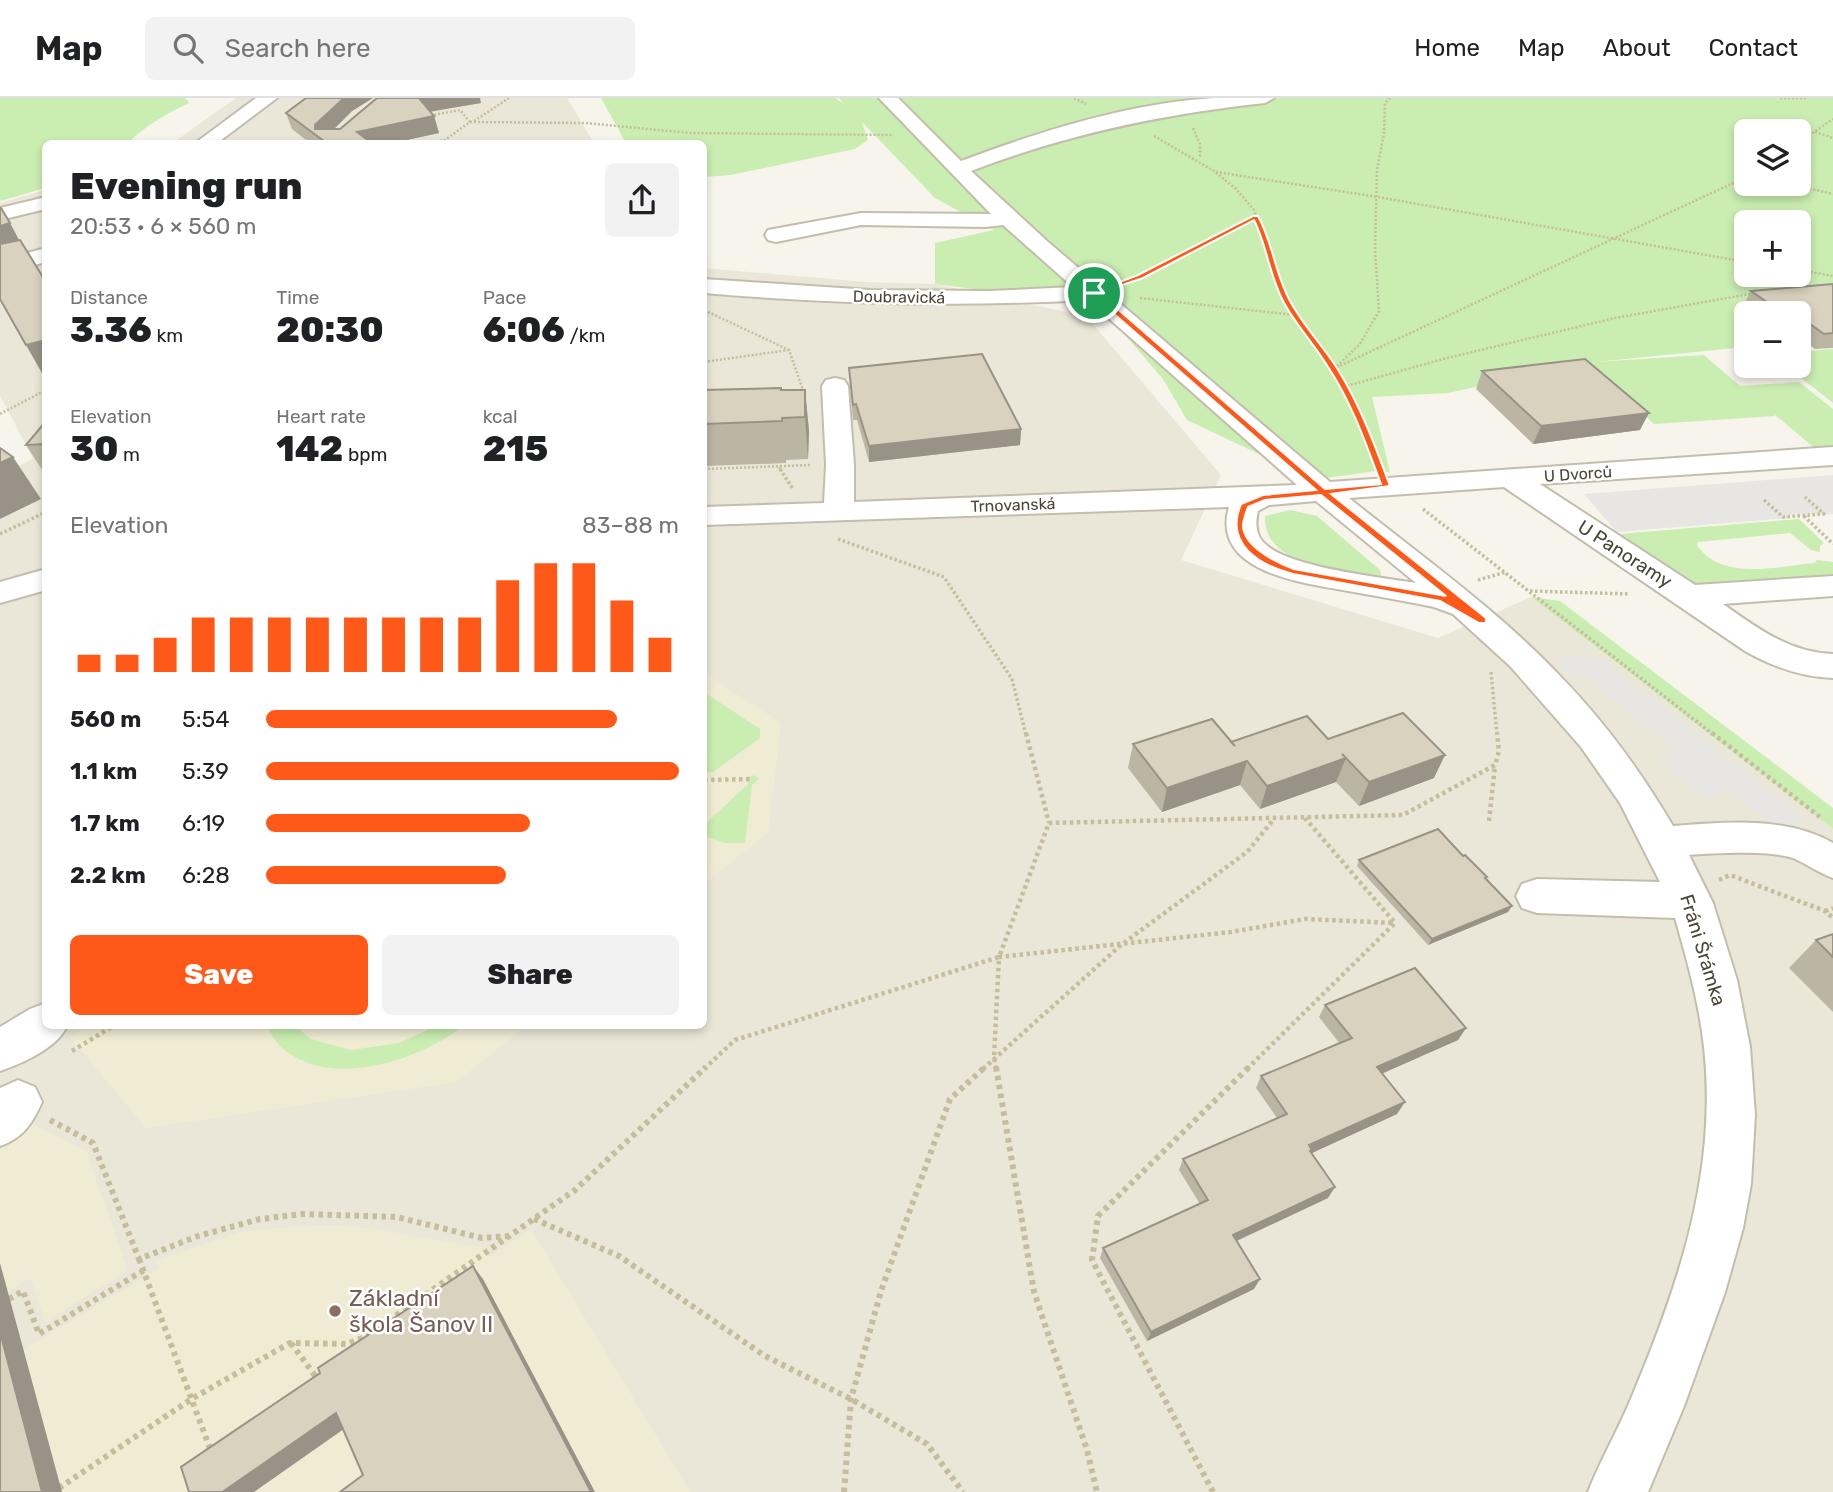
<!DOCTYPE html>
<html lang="en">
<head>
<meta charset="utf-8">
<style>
  :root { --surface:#fff; --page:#f2f2f2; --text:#202124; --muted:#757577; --line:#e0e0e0; --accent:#ff5919 }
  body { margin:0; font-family:Rubik,sans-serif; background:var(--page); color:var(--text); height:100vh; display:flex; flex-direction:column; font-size:26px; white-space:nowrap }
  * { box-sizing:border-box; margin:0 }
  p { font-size:23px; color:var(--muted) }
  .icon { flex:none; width:38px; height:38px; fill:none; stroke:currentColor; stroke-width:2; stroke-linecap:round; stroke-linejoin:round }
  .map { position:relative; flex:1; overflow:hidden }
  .side { position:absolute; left:42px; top:42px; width:665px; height:889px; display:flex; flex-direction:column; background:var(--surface); border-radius:10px; box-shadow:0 4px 10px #0003 }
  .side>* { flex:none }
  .fabs { position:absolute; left:1734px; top:21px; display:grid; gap:14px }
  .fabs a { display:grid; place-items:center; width:77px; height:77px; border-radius:10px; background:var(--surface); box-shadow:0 4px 10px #0003; font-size:35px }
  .pin { position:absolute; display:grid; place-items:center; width:60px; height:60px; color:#fff; margin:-30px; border:4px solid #fff; border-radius:50%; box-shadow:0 2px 7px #0007 }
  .round { display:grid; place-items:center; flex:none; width:74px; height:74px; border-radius:10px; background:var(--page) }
  .head { display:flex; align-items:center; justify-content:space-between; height:119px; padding:0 28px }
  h1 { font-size:38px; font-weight:800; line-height:52px }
  .stats { display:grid; grid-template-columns:repeat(3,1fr); gap:10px; height:119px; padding:7px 28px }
  .stats div { display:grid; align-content:center }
  .stats b { font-size:35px; font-weight:800 }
  .stats small { font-size:19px; font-weight:400 }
  .stats p { font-size:19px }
  .chart { height:196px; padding:14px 28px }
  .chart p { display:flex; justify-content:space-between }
  .chart svg { width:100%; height:126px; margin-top:7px; stroke:var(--accent); stroke-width:6 }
  .button { display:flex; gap:14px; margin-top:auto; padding:14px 28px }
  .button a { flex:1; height:80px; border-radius:10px; background:var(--accent); color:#fff; font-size:28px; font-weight:800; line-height:80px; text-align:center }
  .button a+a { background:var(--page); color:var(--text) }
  ul { padding:0 28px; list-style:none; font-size:23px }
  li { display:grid; grid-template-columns:112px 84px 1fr; align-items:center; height:52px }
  li i { height:18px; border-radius:9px; background:var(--accent) }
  header { display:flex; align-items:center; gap:42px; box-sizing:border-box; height:98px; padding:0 35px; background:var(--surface); border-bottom:2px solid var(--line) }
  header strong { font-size:33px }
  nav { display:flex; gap:38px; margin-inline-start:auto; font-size:24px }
  .search { width:490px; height:63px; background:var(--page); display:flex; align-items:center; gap:18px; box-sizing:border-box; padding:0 24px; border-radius:10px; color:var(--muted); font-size:26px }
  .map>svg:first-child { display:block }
  .residential { fill:#ebe7d8 }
  .education { fill:#f0ecd4 }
  .green { fill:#caedb1; fill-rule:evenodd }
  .parking { fill:#e8e6e2 }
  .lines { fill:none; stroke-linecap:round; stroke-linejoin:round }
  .minor-casing { stroke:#c3beac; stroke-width:4 }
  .path-far3 { stroke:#c6bd9c; stroke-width:2.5; stroke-dasharray:2 2; stroke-linecap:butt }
  .path-far2 { stroke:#c6bd9c; stroke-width:3.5; stroke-dasharray:2.5 2.5; stroke-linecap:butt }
  .path-far1 { stroke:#c6bd9c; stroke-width:4.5; stroke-dasharray:3.5 3.5; stroke-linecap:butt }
  .path { stroke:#c6bd9c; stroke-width:6; stroke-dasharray:4.5 4.5; stroke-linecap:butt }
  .minor { fill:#fff; fill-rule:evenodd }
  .wall { fill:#bbb5a4 }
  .shaded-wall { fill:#989386 }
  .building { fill:#d9d2bf; stroke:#989386; stroke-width:2 }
  .route { fill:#ff5919; stroke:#fff; stroke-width:2; fill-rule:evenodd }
  .education-dot { fill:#8d6e63; stroke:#fff; stroke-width:2.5 }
  .labels { text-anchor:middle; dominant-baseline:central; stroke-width:5; stroke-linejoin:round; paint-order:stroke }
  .far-street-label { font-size:16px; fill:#4c4638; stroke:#fff }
  .street-label { font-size:19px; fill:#4c4638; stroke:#fff }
  .near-education-label { font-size:23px; fill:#785e54; stroke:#fff; text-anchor:start }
</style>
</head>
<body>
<header>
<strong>Map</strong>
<div class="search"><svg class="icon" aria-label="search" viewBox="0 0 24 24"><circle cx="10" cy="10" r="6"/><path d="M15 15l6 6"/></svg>Search here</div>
<nav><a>Home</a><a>Map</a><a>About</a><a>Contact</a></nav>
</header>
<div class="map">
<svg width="1833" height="1394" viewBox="0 0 1833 1394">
  <rect width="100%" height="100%" fill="#f6f4eb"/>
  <path class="residential" d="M 236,0 L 567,0 L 594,45 L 171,46 Z
    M 45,92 L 46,928 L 704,928 L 704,170 L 866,184 L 935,186 L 1086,218 L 1221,377 L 1181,462 L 1438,540 L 1531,499 L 1833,731 L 1833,1394 L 0,1394 L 0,377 L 33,361 L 0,297 L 0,105 Z"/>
  <path class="education" d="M 704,575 L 781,625 L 768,734 L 704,786 Z
    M 89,928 L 526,928 L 456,984 L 146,1030 L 70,939 Z
    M 0,1011 L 86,1053 L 128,1172 L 45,1224 L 31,1180 L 7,1194 L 23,1252 L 158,1171 L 156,1163 L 241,1134 L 292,1129 L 335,1127 L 368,1130 L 480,1149 L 489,1160 L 531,1131 L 690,1394 L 0,1394 Z"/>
  <path class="green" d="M 0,0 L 185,0 L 189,5 C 166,16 146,27 128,45 L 46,46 L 45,90 L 0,103 Z
    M 601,0 L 835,0 L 844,6 L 839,0 L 1833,0 L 1833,241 L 1799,245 L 1799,215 L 1746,215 L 1746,249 L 1595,264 L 1704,257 L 1740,288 L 1799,284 L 1833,311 L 1833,352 L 1818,353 L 1774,316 L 1775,318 L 1654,326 L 1589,264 L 1448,295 L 1372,299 L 1390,374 L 1376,373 L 1326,380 L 1259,356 L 1187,322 L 1163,281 L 1099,207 L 935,186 L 935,145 L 994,132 L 935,100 L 862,24 L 868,42 L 855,51 L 731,77 L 704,79 L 704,46 L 626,45 ZM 1746,33 L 1799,33 L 1799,86 L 1746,86 ZM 1746,124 L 1799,124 L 1799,177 L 1746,177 Z
    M 1833,251 L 1833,305 L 1786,268 L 1799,268 L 1799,254 Z
    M 1290,412 L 1317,418 L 1380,472 L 1381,478 C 1344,473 1263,470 1265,418 Z
    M 1799,421 L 1824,445 L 1820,448 L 1820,454 L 1811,452 L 1790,435 L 1698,444 L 1697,447 C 1721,484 1779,468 1815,465 L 1817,462 L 1833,464 L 1833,482 L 1702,490 L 1682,484 L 1608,437 Z
    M 1531,499 L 1560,503 L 1833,710 L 1833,731 Z
    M 704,594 L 760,631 L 760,640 L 713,674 L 704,675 Z
    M 754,677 L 759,681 L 752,687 L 745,745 L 725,745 L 704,738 L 704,727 L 748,686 L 746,681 Z
    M 267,928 L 295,928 L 311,941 L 351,952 L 399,945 L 436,928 L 463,928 C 419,963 325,994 278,946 C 274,941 270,933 267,928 Z"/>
  <path class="parking" d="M 250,0 L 285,0 L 223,45 L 185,46 Z
    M 1833,377 L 1833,416 L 1801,416 L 1787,417 L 1789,420 L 1617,434 L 1584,396 Z
    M 1576,557 L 1602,562 L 1802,720 L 1794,732 L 1777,730 L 1728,693 L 1706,701 L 1658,661 L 1675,652 L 1582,576 L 1568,577 L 1555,561 Z"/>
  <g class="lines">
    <g class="minor-casing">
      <path id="minor" d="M 256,0 L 277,0 L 216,46 L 194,46 Z
        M 879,0 L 898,0 L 961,63 C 1041,33 1129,5 1215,0 C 1235,0 1254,0 1274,0 L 1265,5 C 1163,16 1067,36 971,73 L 1048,144 L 1330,384 L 1833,349 L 1833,367 L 1540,386 L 1695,487 L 1833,478 L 1833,498 L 1723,506 C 1757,530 1790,555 1833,556 L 1833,580 C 1801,579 1773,569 1745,553 L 1504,389 L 1349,400 C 1421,458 1498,512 1561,579 C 1605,624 1641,674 1673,728 C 1726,724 1785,718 1833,745 L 1833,780 C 1819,775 1807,766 1793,760 C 1771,752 1714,755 1689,757 L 1713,805 L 1737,882 L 1750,949 L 1755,1017 L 1751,1086 L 1743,1130 L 1725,1194 L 1684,1308 L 1648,1394 L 1588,1394 C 1600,1363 1617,1334 1630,1303 C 1678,1189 1718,1074 1704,949 C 1699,904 1687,862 1675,820 L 1537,815 L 1522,810 L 1516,798 L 1522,786 L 1537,781 L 1660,784 L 1620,705 L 1581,649 L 1510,568 L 1453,516 L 1434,509 C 1405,503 1377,498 1348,493 C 1305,485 1210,475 1229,409 L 704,427 L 704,409 L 824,405 L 826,367 L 822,288 L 826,282 L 835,280 L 844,282 L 848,288 L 854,367 L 854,404 L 1297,387 L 1088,202 C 959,209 832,206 704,195 L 704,181 L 870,192 L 990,193 L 1073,189 L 1003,127 L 985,129 L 861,127 L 776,144 L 768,142 L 765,137 L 768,132 L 861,115 L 991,116 ZM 1316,403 L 1416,485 C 1382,479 1277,469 1260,440 C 1255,431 1256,422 1258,413 L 1269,407 Z
        M 46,99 L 46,111 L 0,122 L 0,110 Z
        M 46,150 L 46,164 L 0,176 L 0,162 Z
        M 46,471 L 46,492 L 0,505 L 0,484 Z
        M 46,905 L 46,928 L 67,928 C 57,950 23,965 0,973 L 0,929 L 30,911 Z
        M 18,982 L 35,989 L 42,1004 C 32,1026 23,1040 0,1048 L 0,990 Z"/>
    </g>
    <path class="path-far3" d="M 1074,0 L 1086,6
      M 1780,0 L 1808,0
      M 474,23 L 509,0
      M 470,24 L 586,25 L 690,35 L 892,37
      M 1193,30 L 1200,46 L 1200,60
      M 1815,34 L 1833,40
      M 1154,38 L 1214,73 L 1236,91 L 1254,112 L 1287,204 L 1340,281 L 1378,367
      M 1799,44 L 1833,21
      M 420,46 L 445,42 L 470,24 L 460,12 L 428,18
      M 1216,74 L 1378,99 L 1746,164
      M 1790,86 L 1833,96
      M 1799,172 L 1833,178
      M 1121,185 L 1141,178 L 1256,119
      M 1140,200 L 1295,217
      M 708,214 L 789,252 L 804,295
      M 704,264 L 789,252
      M 1337,268 L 1360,246 L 1379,213 L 1375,152 L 1377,72 L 1384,35 L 1385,5 L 1390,0
      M 1333,271 L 1746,79
      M 1343,289 L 1443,261 L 1615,220 L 1755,195
      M 0,316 L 46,292
      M 779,369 L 782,373
      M 704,371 L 811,367"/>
    <path class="path-far2" d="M 780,371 L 793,391
      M 1764,402 L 1783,419 L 1824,416 L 1805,399
      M 1423,411 L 1714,637
      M 1804,418 L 1833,446
      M 0,436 L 46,414
      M 838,441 L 944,479 L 1012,581 L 1026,637
      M 1478,482 L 1506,474
      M 1530,493 L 1630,496
      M 1491,574 L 1497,637"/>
    <path class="path-far1" d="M 1026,635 L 1049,725
      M 1712,635 L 1820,719
      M 704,682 L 752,681
      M 1489,723 L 1495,667
      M 1719,782 L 1730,777 L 1825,813 L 1833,820
      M 1825,813 L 1833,810
      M 72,953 L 113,928
      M 704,971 L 735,942 L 999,859 L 1049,725 L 1403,717 L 1495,667 L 1499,653 L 1497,635
      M 983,971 L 1121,847 L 1247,754 L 1274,721
      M 996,971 L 994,959 L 999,859 L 1231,834 L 1305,821 L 1395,825
      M 1247,971 L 1395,825 L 1305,720"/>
    <path class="path" d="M 996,969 L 1034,1194 L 1087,1352 L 1097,1394
      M 50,1022 L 93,1045 L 139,1161 L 198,1138 L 260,1121 L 302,1116 L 397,1119 L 482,1140 L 508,1138
      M 534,1121 L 619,1158 L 765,1258 L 851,1301 L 927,1346 L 963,1394
      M 139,1161 L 211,1353
      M 9,1201 L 23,1193 L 39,1236 L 144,1172
      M 291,1245 L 319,1283
      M 59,1390 L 193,1300 L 290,1245 L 347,1246 L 365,1239 L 575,1092 L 706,969
      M 844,1394 L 851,1301 L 881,1193 L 950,1001 L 985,969
      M 1213,1394 L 1092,1162 L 1098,1118 L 1249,969"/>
    <use href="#minor" class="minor"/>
  </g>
  <path class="wall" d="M 306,0 L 373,0 L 352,13 L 334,31 L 340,31 L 377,0 L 481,5 L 430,13 L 434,18 L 439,35 L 388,46 L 311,46 L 292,31 L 286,15 Z
    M 1833,186 L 1833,250 L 1815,251 L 1799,239 L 1799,215 L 1753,215 L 1743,208 L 1751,193 Z
    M 849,270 L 1021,331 L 1020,347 L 869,364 L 857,322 L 853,322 Z
    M 1482,273 L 1640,332 L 1533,346 L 1476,291 Z
    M 704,292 L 805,292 L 809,333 L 808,361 L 786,362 L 786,365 L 704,368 Z
    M 46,323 L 46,378 L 26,347 Z
    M 1328,641 L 1434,680 L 1359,708 L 1336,684 L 1260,711 L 1240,687 L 1162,714 L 1128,670 L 1133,646 Z
    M 1463,758 L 1487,779 L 1486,781 L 1508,814 L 1428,847 L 1357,768 L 1359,762 Z
    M 1833,836 L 1833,914 L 1789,870 L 1816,842 Z
    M 1325,907 L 1466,930 L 1458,942 L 1382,975 L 1397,1016 L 1311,1055 L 1328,1100 L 1237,1143 L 1254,1191 L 1147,1243 L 1100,1160 L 1103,1150 L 1200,1106 L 1179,1072 L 1183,1061 L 1277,1020 L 1256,990 L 1261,978 L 1340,946 L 1319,919 Z"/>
  <path class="shaded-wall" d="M 344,0 L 373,0 L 352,13 L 323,42 L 315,31 L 315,27 Z
    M 419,0 L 480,0 L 481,5 L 423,15 Z
    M 434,18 L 439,35 L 388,46 L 361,46 L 357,34 Z
    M 10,125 L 25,153 L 0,160 L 0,128 Z
    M 46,242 L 46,276 L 43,277 L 26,247 Z
    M 805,292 L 809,333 L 808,361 L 805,319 Z
    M 1649,315 L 1640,332 L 1533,346 L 1541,328 Z
    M 1021,331 L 1020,347 L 869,364 L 869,348 Z
    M 13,359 L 41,401 L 0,421 L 0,365 Z
    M 1445,657 L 1434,680 L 1359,708 L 1369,684 Z
    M 1346,660 L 1336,684 L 1260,711 L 1267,688 Z
    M 1247,663 L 1240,687 L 1162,714 L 1167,690 Z
    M 1512,808 L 1508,814 L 1428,847 L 1432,841 Z
    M 1466,930 L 1458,942 L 1370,981 L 1377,969 Z
    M 1405,1004 L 1397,1016 L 1310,1056 L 1309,1047 Z
    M 1335,1089 L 1328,1100 L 1227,1147 L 1233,1137 Z
    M 0,1165 L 62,1394 L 42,1394 L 0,1234 Z
    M 473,1168 L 483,1181 L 595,1394 L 591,1394 Z
    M 1260,1181 L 1254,1191 L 1147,1243 L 1151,1234 Z
    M 336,1315 L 351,1326 L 254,1394 L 225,1394 L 224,1393 Z"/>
  <path class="building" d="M 306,0 L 344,0 L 315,27 L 315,31 L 340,31 L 377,0 L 419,0 L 434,18 L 357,34 L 373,46 L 328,46 L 286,15 Z
    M 0,110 L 1,110 L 10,125 L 0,128 Z
    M 20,142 L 46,184 L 46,242 L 26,247 L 0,201 L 0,146 Z
    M 1833,186 L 1833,235 L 1824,236 L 1799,218 L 1799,215 L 1783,215 L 1751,193 Z
    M 982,256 L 1021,331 L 869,348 L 856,306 L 853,307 L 849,270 Z
    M 1585,261 L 1649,315 L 1541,328 L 1482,273 Z
    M 781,290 L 781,292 L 805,292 L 805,319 L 782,320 L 782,323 L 704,326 L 704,292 Z
    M 46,323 L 46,346 L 26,347 Z
    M 0,350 L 13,359 L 0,365 Z
    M 1403,615 L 1445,657 L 1369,684 L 1342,656 L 1346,660 L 1267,688 L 1247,663 L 1167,690 L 1133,646 L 1212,621 L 1235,648 L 1231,644 L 1307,618 L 1328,641 Z
    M 1438,731 L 1463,758 L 1465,757 L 1487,779 L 1485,780 L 1512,808 L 1432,841 L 1359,762 Z
    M 1833,836 L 1833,859 L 1816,842 Z
    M 1415,870 L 1466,930 L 1377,969 L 1405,1004 L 1309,1047 L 1312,1052 L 1310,1053 L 1335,1089 L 1233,1137 L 1260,1181 L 1151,1234 L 1103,1150 L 1208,1102 L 1183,1061 L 1287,1016 L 1261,978 L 1352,940 L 1325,907 Z
    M 473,1168 L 591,1394 L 340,1394 L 363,1377 L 336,1315 L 224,1393 L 225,1394 L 189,1394 L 181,1369 L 320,1275 L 318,1270 Z
    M 0,1234 L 42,1394 L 0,1394 Z"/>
  <path class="route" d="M 1253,118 L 1258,118 C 1273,145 1275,176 1290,203 C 1303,227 1322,247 1337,270 C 1360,307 1375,347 1390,388 L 1331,396 L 1486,520 L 1486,525 L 1479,525 L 1440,503 L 1293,476 C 1259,467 1224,446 1241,406 L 1263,397 L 1316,392 L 1090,195 L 1138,177 ZM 1254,122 C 1267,148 1269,176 1283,203 C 1295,226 1314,246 1328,269 C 1352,305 1366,346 1381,386 L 1325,391 L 1099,195 L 1143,180 ZM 1321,397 L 1446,498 L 1294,471 C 1277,465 1242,448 1243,426 C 1244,420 1246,414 1248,409 L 1265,402 Z"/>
  <circle class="education-dot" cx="335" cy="1213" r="7"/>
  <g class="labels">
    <g class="far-street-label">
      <text transform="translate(899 199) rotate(1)">Doubravická</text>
      <text transform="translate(1578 376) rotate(-4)">U Dvorců</text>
      <text transform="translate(1013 407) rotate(-2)">Trnovanská</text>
    </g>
    <g class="street-label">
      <text transform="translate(1625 456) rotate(33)">U Panoramy</text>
      <text transform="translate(1703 852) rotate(73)">Fráni Šrámka</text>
    </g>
    <g class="near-education-label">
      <text x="349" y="1200">Základní<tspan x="349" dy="26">škola Šanov II</tspan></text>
    </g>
  </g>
</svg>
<div class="fabs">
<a><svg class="icon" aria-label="layers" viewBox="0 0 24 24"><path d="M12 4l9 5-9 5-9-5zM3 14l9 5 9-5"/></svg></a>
<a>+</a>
<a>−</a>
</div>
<div class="pin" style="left:1094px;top:195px;background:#1e9e55"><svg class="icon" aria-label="arrive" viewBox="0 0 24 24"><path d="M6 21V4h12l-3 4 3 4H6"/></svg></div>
<section class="side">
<div class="head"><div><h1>Evening run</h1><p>20:53 · 6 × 560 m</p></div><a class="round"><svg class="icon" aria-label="share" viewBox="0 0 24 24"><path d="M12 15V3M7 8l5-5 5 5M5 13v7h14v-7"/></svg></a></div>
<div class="stats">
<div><p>Distance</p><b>3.36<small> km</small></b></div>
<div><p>Time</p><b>20:30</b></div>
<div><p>Pace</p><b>6:06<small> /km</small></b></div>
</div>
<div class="stats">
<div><p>Elevation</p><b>30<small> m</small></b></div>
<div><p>Heart rate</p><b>142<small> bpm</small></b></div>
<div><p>kcal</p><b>215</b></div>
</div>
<div class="chart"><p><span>Elevation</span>83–88 m</p>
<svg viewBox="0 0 160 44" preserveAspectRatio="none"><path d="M5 44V38M15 44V38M25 44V32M35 44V25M45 44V25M55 44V25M65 44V25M75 44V25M85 44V25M95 44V25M105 44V25M115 44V12M125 44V6M135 44V6M145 44V19M155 44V32"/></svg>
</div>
<ul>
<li><b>560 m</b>5:54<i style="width:85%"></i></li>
<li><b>1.1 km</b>5:39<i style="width:100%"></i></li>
<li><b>1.7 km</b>6:19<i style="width:64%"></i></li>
<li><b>2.2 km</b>6:28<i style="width:58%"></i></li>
</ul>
<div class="button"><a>Save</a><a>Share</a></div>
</section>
</div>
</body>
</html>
